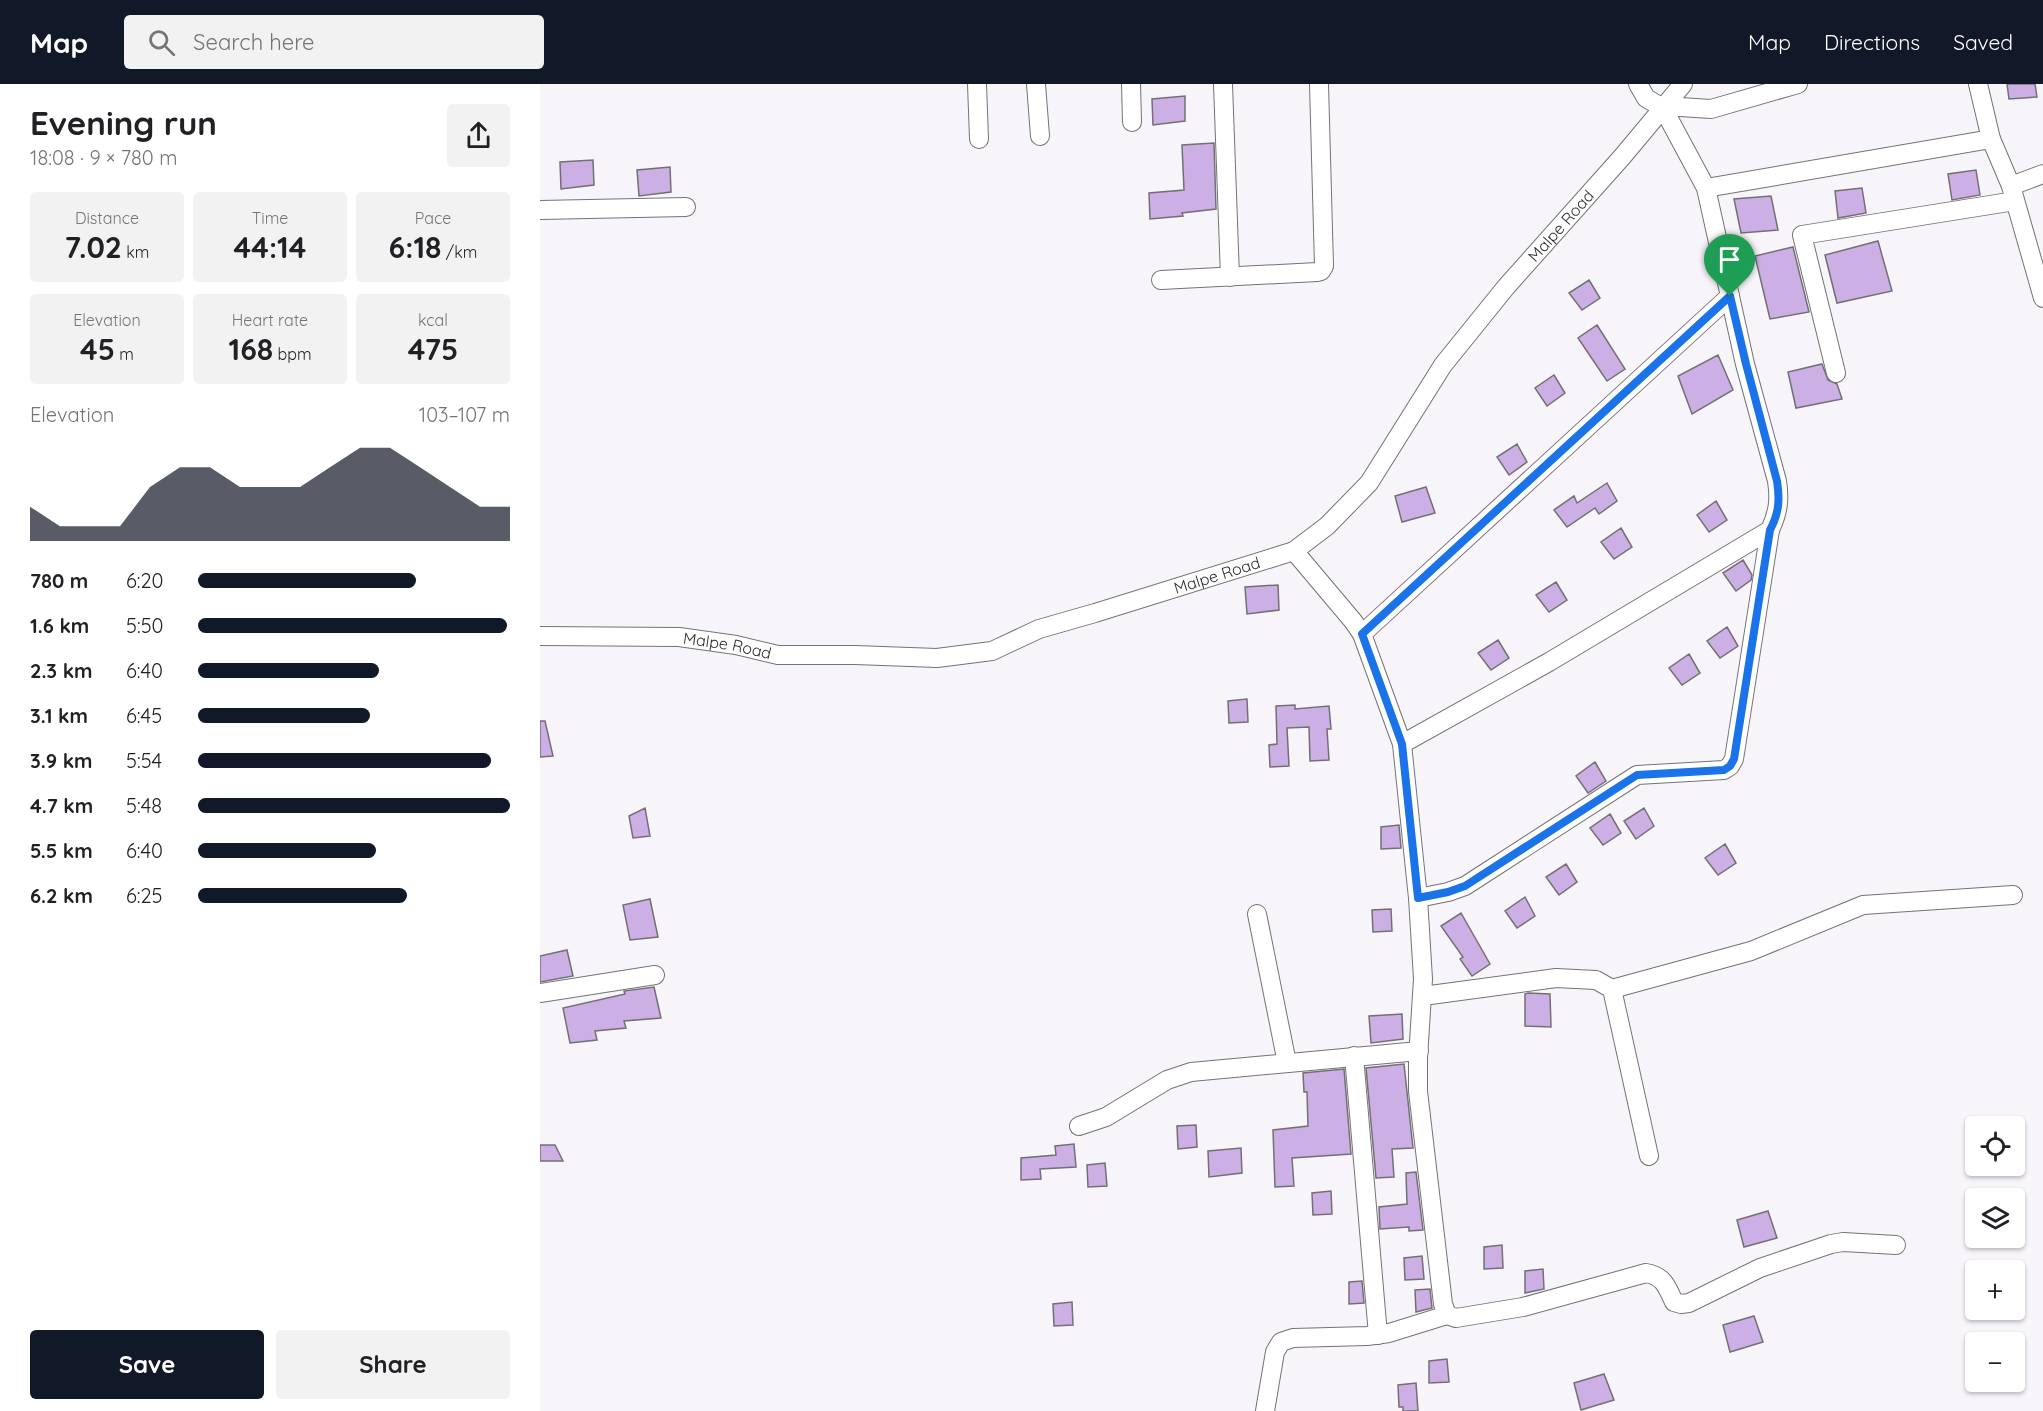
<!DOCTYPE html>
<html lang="en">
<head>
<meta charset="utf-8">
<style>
  :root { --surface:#fff; --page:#f2f2f2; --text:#202124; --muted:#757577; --accent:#111827 }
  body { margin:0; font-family:Quicksand,sans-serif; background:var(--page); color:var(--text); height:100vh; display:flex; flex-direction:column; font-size:22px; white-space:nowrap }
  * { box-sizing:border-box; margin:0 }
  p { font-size:20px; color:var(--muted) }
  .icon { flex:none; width:33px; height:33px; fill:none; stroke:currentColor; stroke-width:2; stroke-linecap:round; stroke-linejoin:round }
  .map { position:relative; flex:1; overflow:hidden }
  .panel { display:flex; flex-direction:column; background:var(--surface); width:540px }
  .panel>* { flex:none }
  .buttons { position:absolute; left:1425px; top:1032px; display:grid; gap:12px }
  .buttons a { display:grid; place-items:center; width:60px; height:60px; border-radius:6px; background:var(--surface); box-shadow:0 2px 4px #0004; font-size:30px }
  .pin { position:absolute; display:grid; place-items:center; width:51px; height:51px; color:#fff; margin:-62px -26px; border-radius:50% 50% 50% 0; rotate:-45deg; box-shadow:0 0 6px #0007 }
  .pin .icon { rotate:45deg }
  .round { display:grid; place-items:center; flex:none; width:63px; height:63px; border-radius:6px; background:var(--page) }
  .head { display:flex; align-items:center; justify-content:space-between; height:102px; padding:0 30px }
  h1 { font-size:33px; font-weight:800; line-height:45px }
  .metrics { display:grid; grid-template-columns:repeat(3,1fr); gap:9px; height:102px; padding:6px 30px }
  .metrics div { display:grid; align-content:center; border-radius:6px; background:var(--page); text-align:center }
  .metrics b { font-size:30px; font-weight:800 }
  .metrics small { font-size:16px; font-weight:400 }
  .metrics p { font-size:16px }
  .chart { height:168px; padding:12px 30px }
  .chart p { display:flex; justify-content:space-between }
  .chart svg { width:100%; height:108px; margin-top:6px; fill:var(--accent); opacity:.7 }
  .primary-button { display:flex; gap:12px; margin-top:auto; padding:12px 30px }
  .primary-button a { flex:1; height:69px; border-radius:6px; background:var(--accent); color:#fff; font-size:24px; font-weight:800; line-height:69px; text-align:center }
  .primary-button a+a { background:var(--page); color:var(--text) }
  ul { padding:0 30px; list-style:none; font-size:20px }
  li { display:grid; grid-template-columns:96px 72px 1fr; align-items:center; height:45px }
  li i { height:15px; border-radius:8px; background:var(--accent) }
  header { display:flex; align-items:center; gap:36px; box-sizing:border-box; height:84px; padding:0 30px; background:var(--accent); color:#fff }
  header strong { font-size:28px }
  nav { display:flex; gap:33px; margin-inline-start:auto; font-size:21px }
  .search { width:420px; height:54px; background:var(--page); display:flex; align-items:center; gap:15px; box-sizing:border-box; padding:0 21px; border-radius:6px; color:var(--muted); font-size:22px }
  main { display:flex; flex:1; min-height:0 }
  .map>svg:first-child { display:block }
  .building { fill:#ccafe4; stroke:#737074; stroke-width:1.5 }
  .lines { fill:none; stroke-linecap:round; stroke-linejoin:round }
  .minor-casing { stroke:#747276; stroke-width:20 }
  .minor { stroke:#fff; stroke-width:18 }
  .route-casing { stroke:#fff; stroke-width:12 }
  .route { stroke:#1a73e8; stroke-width:8 }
  .labels { text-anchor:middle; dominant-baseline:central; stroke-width:5; stroke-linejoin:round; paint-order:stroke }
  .street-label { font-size:16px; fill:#2c2b2d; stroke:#fff }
</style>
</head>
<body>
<header>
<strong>Map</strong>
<div class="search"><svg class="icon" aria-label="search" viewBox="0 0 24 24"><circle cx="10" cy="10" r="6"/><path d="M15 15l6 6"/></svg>Search here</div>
<nav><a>Map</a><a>Directions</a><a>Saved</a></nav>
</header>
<main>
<section class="panel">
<div class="head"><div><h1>Evening run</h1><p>18:08 · 9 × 780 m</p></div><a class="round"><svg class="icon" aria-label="share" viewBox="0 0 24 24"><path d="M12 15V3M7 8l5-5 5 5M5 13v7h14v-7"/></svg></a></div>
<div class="metrics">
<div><p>Distance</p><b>7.02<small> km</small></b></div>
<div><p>Time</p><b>44:14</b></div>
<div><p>Pace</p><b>6:18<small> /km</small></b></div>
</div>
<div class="metrics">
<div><p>Elevation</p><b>45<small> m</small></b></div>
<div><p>Heart rate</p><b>168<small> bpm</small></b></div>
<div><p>kcal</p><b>475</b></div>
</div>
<div class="chart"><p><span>Elevation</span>103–107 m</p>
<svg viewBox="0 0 160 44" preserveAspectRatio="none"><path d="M0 44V30L10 38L20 38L30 38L40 22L50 14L60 14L70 22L80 22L90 22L100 14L110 6L120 6L130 14L140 22L150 30L160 30V44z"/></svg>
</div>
<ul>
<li><b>780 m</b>6:20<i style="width:70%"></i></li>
<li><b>1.6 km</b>5:50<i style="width:99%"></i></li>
<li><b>2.3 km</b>6:40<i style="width:58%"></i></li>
<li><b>3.1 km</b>6:45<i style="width:55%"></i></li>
<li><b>3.9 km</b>5:54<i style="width:94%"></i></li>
<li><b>4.7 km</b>5:48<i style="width:100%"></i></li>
<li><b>5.5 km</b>6:40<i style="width:57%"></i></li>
<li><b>6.2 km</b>6:25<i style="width:67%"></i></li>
</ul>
<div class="primary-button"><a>Save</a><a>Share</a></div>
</section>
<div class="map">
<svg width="1503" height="1327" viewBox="0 0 1503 1327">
  <rect width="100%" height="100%" fill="#f8f5fa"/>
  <path class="building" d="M 1467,0 L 1495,0 L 1497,13 L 1469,15 Z
    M 645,12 L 645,37 L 613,41 L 612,15 Z
    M 674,59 L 676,125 L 642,129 L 643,132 L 610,135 L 609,109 L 644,106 L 642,61 Z
    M 53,76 L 54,101 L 21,105 L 20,78 Z
    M 130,83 L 131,108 L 99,112 L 97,86 Z
    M 1436,86 L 1440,111 L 1412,116 L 1408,90 Z
    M 1322,104 L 1326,129 L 1298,134 L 1295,107 Z
    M 1231,112 L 1238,146 L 1201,149 L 1194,115 Z
    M 1338,157 L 1352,207 L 1297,219 L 1285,171 Z
    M 1253,163 L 1269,228 L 1230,235 L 1215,172 Z
    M 1049,196 L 1060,214 L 1042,226 L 1029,209 Z
    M 1057,241 L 1085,285 L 1067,297 L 1038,254 Z
    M 1178,271 L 1193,306 L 1152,330 L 1138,292 Z
    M 1282,280 L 1288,296 L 1297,300 L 1302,315 L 1256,324 L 1248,288 Z
    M 1014,291 L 1025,309 L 1007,322 L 995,304 Z
    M 977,360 L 987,378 L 969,391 L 957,373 Z
    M 1067,399 L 1077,417 L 1059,430 L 1055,424 L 1027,443 L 1014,426 L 1034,412 L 1037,419 Z
    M 886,403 L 895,429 L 862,438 L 855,412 Z
    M 1176,417 L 1187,436 L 1169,448 L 1157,431 Z
    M 1081,444 L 1092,463 L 1074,475 L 1061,458 Z
    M 1203,476 L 1212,491 L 1211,496 L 1196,507 L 1183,489 Z
    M 1016,498 L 1027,516 L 1009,528 L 996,511 Z
    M 738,501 L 739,526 L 707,530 L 705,503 Z
    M 1187,543 L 1198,562 L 1180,574 L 1167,557 Z
    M 958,556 L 969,574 L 951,586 L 938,569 Z
    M 1149,570 L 1160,589 L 1142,601 L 1129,584 Z
    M 707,615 L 708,638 L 689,639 L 688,617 Z
    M 755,621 L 755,625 L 789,622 L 791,645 L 787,645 L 789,676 L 770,677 L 769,643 L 747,644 L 749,682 L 730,683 L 729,661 L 737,660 L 736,622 Z
    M 0,637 L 5,637 L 13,672 L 0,673 Z
    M 1055,678 L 1066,697 L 1048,709 L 1036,692 Z
    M 105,724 L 110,752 L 93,754 L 89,732 Z
    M 1104,724 L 1114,742 L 1096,755 L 1084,737 Z
    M 1070,730 L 1081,749 L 1063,761 L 1050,744 Z
    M 859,741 L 861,764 L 841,765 L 841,743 Z
    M 1185,760 L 1196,779 L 1178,791 L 1165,774 Z
    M 1026,780 L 1037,798 L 1019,811 L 1006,793 Z
    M 985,813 L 995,832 L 977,844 L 965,827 Z
    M 110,815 L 118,853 L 90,856 L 83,821 Z
    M 851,825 L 852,847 L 833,848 L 832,826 Z
    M 921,829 L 950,880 L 932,892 L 920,875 L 923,873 L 901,842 Z
    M 27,866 L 33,892 L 0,898 L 0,872 Z
    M 114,903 L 121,934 L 84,937 L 86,944 L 55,947 L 57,956 L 30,959 L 23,924 L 85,910 L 84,907 Z
    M 988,909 L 1010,910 L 1011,943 L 985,942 L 985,910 Z
    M 862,930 L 863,955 L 831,959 L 829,932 Z
    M 864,980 L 873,1064 L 852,1065 L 854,1093 L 836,1094 L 826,984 Z
    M 804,985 L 811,1070 L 752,1074 L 754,1102 L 735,1103 L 733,1046 L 768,1042 L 767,1008 L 764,1008 L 763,989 Z
    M 656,1041 L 657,1063 L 638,1065 L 637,1042 Z
    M 534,1060 L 536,1083 L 500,1085 L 501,1095 L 481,1096 L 481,1074 L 516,1071 L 515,1062 Z
    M 0,1061 L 15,1061 L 23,1077 L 0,1077 Z
    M 701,1064 L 702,1089 L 669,1093 L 668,1067 Z
    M 565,1079 L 567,1102 L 548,1103 L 547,1081 Z
    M 876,1088 L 883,1146 L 869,1147 L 869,1143 L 840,1145 L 839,1123 L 867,1120 L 866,1089 Z
    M 791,1107 L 792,1130 L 773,1131 L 772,1109 Z
    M 1228,1127 L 1237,1154 L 1204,1163 L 1197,1136 Z
    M 962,1161 L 963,1184 L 944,1185 L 944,1163 Z
    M 882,1172 L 884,1195 L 865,1196 L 864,1174 Z
    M 1003,1185 L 1004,1205 L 985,1209 L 985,1187 Z
    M 822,1197 L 824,1219 L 809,1220 L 809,1198 Z
    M 890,1205 L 892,1224 L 876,1228 L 875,1206 Z
    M 532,1218 L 533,1241 L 514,1242 L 513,1220 Z
    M 1214,1232 L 1223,1258 L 1190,1268 L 1183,1241 Z
    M 907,1275 L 909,1298 L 889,1299 L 889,1277 Z
    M 1064,1290 L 1074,1316 L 1041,1326 L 1034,1299 Z
    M 876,1299 L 878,1327 L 863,1327 L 863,1323 L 859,1323 L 858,1301 Z"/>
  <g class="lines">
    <g class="minor-casing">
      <g id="minor">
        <path d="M 437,0 L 439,55"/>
        <path d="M 496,0 L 500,52"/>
        <path d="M 591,0 L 592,38"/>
        <path d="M 683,0 L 690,193"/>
        <path d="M 1438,0 L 1451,55 L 1471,102 L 1503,214"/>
        <path d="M 1124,22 L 1171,25 L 1258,0"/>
        <path d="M 1471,102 L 1503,90"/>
        <path d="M 1166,104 L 1451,55"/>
        <path d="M 0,126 L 146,123"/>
        <path d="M 621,196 L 777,188 L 781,187 L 784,182 L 779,0"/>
        <path d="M 1296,289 L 1262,151 L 1475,117"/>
        <path d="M 754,467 L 813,537 L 822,550 L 862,660 L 878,814 L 883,895 L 878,974 L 878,1007 L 903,1220 L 907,1231 L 916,1234 L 983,1223 L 1106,1189 C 1124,1192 1127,1203 1134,1218 L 1141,1220 L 1149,1219 L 1220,1184 L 1291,1160 L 1303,1158 L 1356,1161"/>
        <path d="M 822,550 L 1190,212"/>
        <path id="s1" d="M 0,552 L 139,553 L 196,561 L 238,571 L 315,571 L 397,574 L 452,567 L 499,545 L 555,529 L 754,467 L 787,442 L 829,399 L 903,281 L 966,203 L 1082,73 L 1143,0"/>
        <path d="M 862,660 L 1009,578 L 1230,446 C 1238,429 1240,416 1237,397 L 1205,280 L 1166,104 L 1123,24 L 1106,14 L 1098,0"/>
        <path d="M 878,814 L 908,808 L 925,802 L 1097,691 L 1184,686 L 1190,682 L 1194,675 L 1230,446"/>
        <path d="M 717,830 L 747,979"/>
        <path d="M 1072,905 L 1211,867 L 1323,821 L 1473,811"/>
        <path d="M 0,909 L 115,891"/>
        <path d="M 883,912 L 1016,894 L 1056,896 L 1072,905 L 1109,1072"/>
        <path d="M 814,972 L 838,1251"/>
        <path d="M 539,1042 L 566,1033 L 627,996 L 651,988 L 879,967"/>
        <path d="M 725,1327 L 735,1268 L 741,1258 L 753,1254 L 827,1252 L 849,1249 L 907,1231"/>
      </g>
    </g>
    <use href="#minor" class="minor"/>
  </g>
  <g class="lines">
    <g class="route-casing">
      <path id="route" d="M 1190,212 L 1206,280 L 1237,397 C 1240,416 1239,429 1230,446 L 1194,675 L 1190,682 L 1184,686 L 1097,691 L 925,802 L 908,808 L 878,814 L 862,660 L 822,550 Z"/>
    </g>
    <use href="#route" class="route"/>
  </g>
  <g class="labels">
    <g class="street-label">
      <text stroke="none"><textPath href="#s1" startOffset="1196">Malpe Road</textPath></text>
      <text stroke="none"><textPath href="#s1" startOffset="692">Malpe Road</textPath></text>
      <text stroke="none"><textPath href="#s1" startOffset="188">Malpe Road</textPath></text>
    </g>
  </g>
</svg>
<div class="buttons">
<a><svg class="icon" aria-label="locate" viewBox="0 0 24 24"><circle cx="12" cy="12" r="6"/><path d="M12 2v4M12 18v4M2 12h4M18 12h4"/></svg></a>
<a><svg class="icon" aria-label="layers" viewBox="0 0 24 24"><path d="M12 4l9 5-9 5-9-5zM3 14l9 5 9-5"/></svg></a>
<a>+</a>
<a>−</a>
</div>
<div class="pin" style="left:1190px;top:212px;background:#1e9e55"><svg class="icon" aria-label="arrive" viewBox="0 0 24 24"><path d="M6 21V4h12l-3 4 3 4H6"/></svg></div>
</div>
</main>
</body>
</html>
